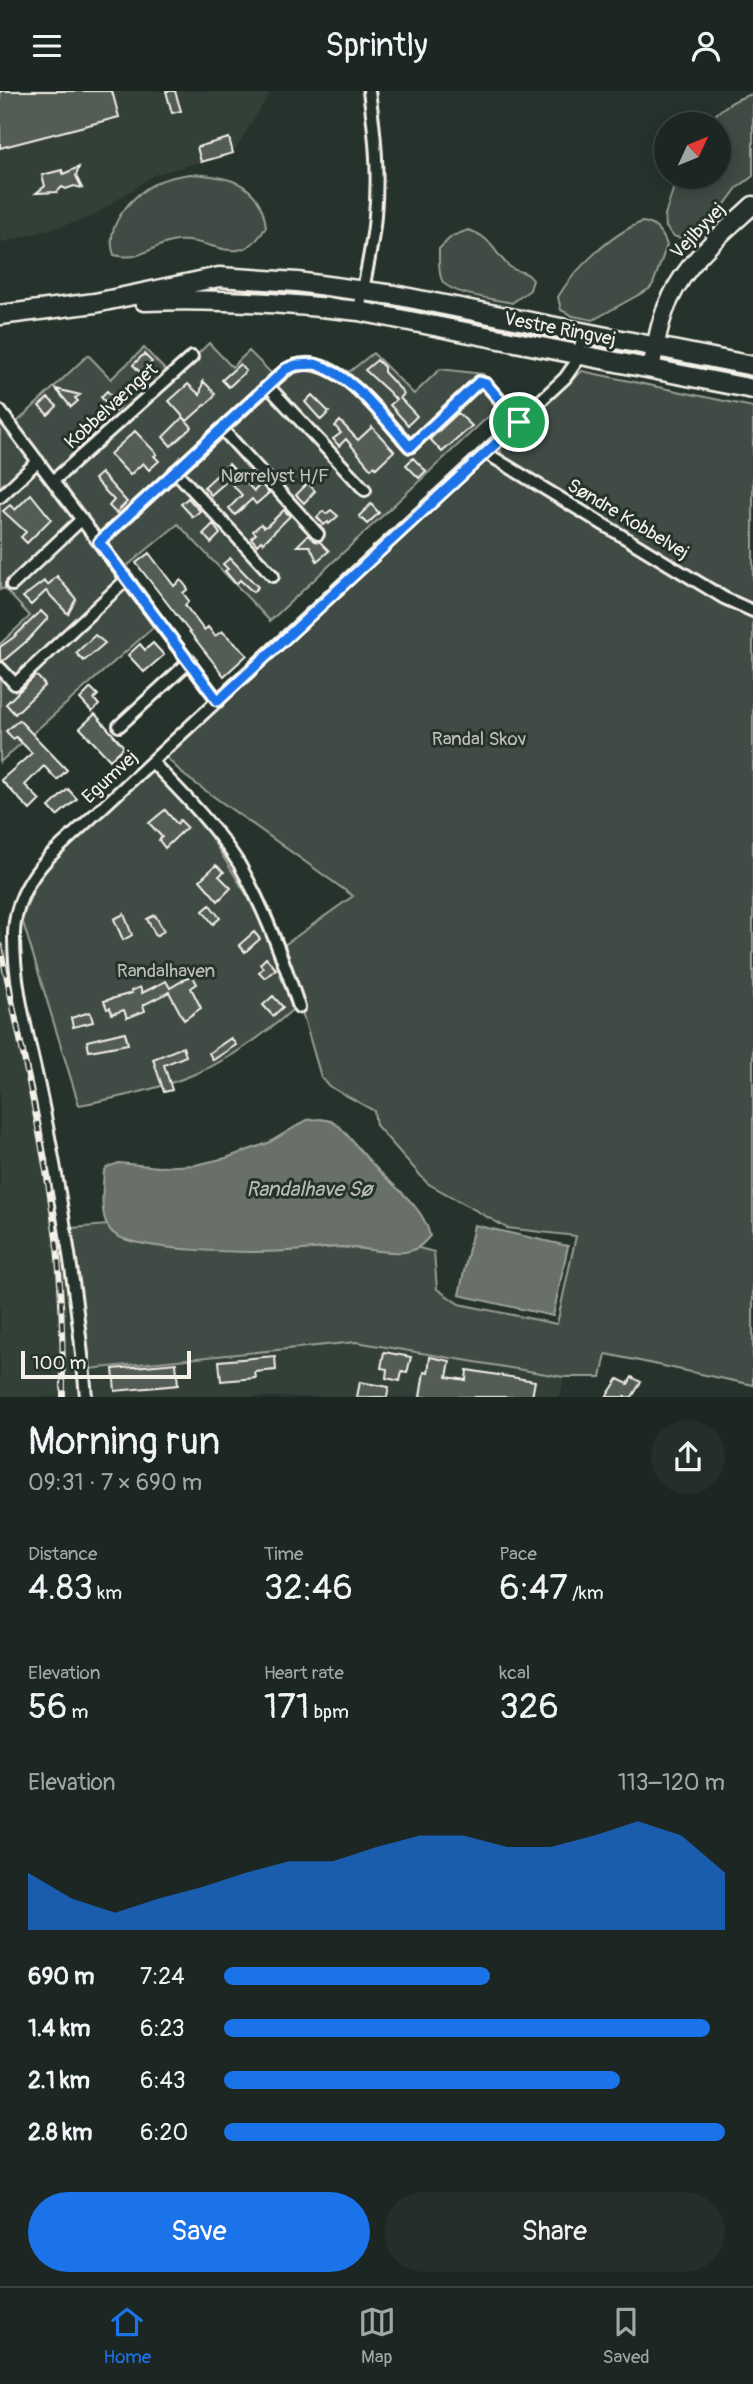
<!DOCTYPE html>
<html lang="en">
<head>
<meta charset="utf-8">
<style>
  :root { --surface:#1c2622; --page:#252e2a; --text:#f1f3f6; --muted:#a0a5a5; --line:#3a4340; --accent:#1a73e8 }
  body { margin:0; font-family:Pangolin,sans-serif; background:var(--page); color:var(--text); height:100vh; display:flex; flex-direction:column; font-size:26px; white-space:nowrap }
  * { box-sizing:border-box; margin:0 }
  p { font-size:23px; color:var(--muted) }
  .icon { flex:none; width:38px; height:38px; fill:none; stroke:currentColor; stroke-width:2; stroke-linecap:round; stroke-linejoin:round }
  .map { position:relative; height:1306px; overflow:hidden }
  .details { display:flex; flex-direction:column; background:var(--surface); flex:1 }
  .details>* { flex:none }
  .needle { width:46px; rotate:46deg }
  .tools { position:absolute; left:654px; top:21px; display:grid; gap:14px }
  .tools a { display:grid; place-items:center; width:77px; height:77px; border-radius:50%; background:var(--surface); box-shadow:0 4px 18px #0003,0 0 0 2px var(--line); font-size:35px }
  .scale { position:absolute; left:21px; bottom:18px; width:170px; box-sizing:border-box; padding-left:7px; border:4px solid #f4f1e8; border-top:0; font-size:19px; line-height:24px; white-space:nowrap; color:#f4f1e8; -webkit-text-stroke:5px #26332d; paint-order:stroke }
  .pin { position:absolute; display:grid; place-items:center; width:60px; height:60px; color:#fff; margin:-30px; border:4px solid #fff; border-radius:50%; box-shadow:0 2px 7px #0007 }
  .round { display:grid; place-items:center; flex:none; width:74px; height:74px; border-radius:37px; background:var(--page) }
  .overview { display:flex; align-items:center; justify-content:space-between; height:119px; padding:0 28px }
  h1 { font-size:38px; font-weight:600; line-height:52px }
  .figures { display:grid; grid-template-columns:repeat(3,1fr); gap:10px; height:119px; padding:7px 28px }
  .figures div { display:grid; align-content:center }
  .figures b { font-size:35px; font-weight:600 }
  .figures small { font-size:19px; font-weight:400 }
  .figures p { font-size:19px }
  .chart { height:196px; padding:14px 28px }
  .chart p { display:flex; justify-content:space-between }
  .chart svg { width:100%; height:126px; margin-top:7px; fill:var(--accent); opacity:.7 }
  .cta { display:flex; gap:14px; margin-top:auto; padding:14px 28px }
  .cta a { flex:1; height:80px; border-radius:42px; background:var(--accent); color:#fff; font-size:28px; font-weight:600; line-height:80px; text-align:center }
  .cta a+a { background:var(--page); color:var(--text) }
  ul { padding:0 28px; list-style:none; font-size:23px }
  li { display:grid; grid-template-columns:112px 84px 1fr; align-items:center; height:52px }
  li i { height:18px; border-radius:9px; background:var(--accent) }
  header { display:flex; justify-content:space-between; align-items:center; height:91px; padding:0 28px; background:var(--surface); font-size:32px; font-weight:600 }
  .tab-bar { display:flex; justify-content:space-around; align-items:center; height:98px; border-top:2px solid var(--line); background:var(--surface); font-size:19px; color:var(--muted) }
  .tab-bar a { display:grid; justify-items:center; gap:4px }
  .tab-bar .on { color:var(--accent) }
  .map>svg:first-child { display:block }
  .built { fill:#333f39 }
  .green { fill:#414b45; stroke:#9a9e96; stroke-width:2 }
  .water { fill:#676f68; stroke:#9fa39b; stroke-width:2 }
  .building { fill:#525c55; stroke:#f4f1e8; stroke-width:2 }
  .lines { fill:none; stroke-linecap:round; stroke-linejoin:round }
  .street-casing { stroke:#f4f1e8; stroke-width:16 }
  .secondary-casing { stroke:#f4f1e8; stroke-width:21 }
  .primary-casing { stroke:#f4f1e8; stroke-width:23 }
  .street { stroke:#26332d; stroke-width:10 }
  .secondary { stroke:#26332d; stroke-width:16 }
  .primary { stroke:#26332d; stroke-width:18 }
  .rail-casing { stroke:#f4f1e8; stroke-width:6 }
  .rail { stroke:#26332d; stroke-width:3.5; stroke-dasharray:10; stroke-linecap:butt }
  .route-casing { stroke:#fff; stroke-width:14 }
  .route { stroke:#1a73e8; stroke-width:9 }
  .labels { text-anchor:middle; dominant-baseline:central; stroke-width:6; stroke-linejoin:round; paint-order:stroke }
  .street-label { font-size:19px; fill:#f4f1e8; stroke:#26332d }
  .park-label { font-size:19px; fill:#bebfb7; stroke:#26332d }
  .water-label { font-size:21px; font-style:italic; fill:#bcbdb5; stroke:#26332d }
</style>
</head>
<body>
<header><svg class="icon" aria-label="menu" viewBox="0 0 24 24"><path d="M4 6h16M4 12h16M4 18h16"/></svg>Sprintly<svg class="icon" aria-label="person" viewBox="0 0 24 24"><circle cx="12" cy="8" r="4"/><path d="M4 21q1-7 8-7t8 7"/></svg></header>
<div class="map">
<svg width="753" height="1306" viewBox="0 0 753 1306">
  <rect width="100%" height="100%" fill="#26332d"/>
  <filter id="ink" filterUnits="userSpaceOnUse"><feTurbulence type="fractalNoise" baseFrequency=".0143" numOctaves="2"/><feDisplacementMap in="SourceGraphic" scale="14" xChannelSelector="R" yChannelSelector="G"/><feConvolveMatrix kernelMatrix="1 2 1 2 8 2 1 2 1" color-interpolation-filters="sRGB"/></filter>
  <g filter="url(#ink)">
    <path class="built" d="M 0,0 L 271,0 L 233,62 L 154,84 L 90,127 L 0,152 Z
      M 0,831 L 53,1097 L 73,1263 L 79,1285 L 89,1278 L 356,1251 L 564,1286 L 560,1306 L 0,1306 Z"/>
    <path class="green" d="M 753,3 L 753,85 L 737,97 L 703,143 L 683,148 L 673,145 L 666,136 L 665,124 L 677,86 L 719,86 L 719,33 L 706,33 C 720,18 733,8 753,3 Z
      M 190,83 C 228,85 261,91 266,136 C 240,181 212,146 177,150 C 150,153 144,171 114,164 C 103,134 133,103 158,91 C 168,86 180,85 190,83 Z
      M 642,131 C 655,132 663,143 667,154 L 653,193 L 649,198 L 593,229 L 573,225 L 561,219 L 558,206 C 574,178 613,142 642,131 Z
      M 468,139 C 491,145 494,162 510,176 C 518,183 524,177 533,189 L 530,199 L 512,212 C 496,208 453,204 443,191 C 438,184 439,167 439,158 L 452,145 Z
      M 209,252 L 232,276 L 249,260 L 272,283 L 289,269 L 329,271 L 349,281 L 373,262 L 414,303 L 440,278 L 483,283 L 507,308 L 270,530 L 178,433 L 127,475 L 164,527 L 0,671 L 0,553 L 30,525 L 4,497 L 0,499 L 0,324 L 16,332 L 88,264 L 111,288 L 144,257 L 166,280 L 188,260 L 194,267 Z
      M 582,280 L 753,316 L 753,516 L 502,366 L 500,357 Z
      M 488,368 L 712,505 L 753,524 L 753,1294 L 606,1263 L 601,1286 L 564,1286 L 356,1251 L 89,1278 L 72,1137 L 108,1134 L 112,1141 L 286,1160 L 338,1156 L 403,1161 L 419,1157 L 434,1161 L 437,1198 L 459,1213 L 557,1233 L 576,1145 L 507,1137 L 427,1092 L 376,1034 L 374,1020 L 329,995 L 321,986 L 283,855 L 353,805 L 185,685 L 166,666 Z
      M 152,678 L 193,717 L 248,806 L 267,843 L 281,878 L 292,919 C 223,981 168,998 79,1014 L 22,828 L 37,790 L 57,767 Z"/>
    <path class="water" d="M 321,1028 L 331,1030 L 340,1036 C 353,1050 366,1067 380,1081 C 400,1101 424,1117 430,1145 C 422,1154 416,1160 404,1161 C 383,1163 360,1156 340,1156 C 322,1156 304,1160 287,1160 C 255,1162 134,1161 113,1142 C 98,1128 103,1098 104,1080 L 107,1076 L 119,1072 L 159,1076 L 195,1074 L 226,1067 L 268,1052 L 307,1029 Z
      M 474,1134 L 568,1155 L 553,1225 L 459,1204 Z"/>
    <path class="building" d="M 0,0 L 112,0 L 119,26 L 0,57 Z
      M 166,0 L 175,0 L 181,20 L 172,22 Z
      M 229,47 L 233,62 L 201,71 L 197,56 Z
      M 79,76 L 76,85 L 82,97 L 74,95 L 66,98 L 62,96 L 57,101 L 36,102 L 45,95 L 42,84 L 62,79 L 63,83 Z
      M 144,263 L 152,271 L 141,282 L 133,274 Z
      M 377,269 L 384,276 L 384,281 L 402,300 L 404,303 L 400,307 L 417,325 L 408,334 L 390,314 L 396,309 L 390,302 L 365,279 Z
      M 240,273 L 246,280 L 229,296 L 222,289 Z
      M 203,290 L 215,302 L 214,306 L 187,330 L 169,310 L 188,293 L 200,304 Z
      M 56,298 L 80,304 L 75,307 L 78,310 L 71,316 Z
      M 107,300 L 121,314 L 114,321 L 101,306 Z
      M 312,304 L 329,321 L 321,329 L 305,311 Z
      M 48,307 L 57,315 L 48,324 L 39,315 Z
      M 458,322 L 472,335 L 442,361 L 430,348 Z
      M 183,326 L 192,336 L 171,355 L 163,346 Z
      M 340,330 L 358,349 L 372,336 L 394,360 L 376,377 L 374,375 L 371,378 L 346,348 L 339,355 L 333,348 L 341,342 L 335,335 Z
      M 135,340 L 157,363 L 154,365 L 159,370 L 149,379 L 143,372 L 130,384 L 110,363 Z
      M 413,367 L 426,380 L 419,387 L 406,374 Z
      M 229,373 L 254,400 L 261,393 L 269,402 L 256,413 L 252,408 L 235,424 L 229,417 L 242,404 L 228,389 L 211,404 L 204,396 Z
      M 101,382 L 127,411 L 116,422 L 109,415 L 114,409 L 94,388 Z
      M 308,392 L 315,400 L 304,412 L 296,404 Z
      M 31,403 L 51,428 L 27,452 L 21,446 L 26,441 L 3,420 L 10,414 L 15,419 Z
      M 188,407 L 200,420 L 193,426 L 181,413 Z
      M 371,413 L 379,422 L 367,433 L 359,425 Z
      M 284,419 L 290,425 L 263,452 L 261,450 L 257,454 L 251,447 L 256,443 L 253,440 L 261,433 L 264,436 L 267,435 Z
      M 331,419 L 338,425 L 329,433 L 328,431 L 324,434 L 317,426 L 323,420 L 326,423 Z
      M 213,433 L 220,443 L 211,452 L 203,443 Z
      M 308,444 L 315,450 L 320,451 L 329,460 L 317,470 L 310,455 L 297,455 Z
      M 149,462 L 174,495 L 181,489 L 188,498 L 183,502 L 189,510 L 185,514 L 204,539 L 208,536 L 215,545 L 222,540 L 247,564 L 224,585 L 136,472 Z
      M 230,467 L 258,496 L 253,501 L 240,489 L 236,493 L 225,480 L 228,478 L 223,473 Z
      M 57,485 L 76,508 L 68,523 L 46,500 L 31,514 L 23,506 L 44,490 L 48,494 Z
      M 41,520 L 48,527 L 28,549 L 3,570 L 0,569 L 0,556 L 14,546 Z
      M 95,544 L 105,552 L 84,570 L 76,562 Z
      M 153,552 L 164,564 L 144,581 L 128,564 L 140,553 L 145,559 Z
      M 35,585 L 38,586 L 45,594 L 15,623 L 6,613 Z
      M 91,597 L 98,604 L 94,608 L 99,614 L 92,621 L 80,608 Z
      M 95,623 L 124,656 L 110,669 L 80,637 Z
      M 19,629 L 67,679 L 57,689 L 44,675 L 25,694 L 40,709 L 30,719 L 1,689 L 32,662 L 16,646 L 13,648 L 6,640 Z
      M 68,698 L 77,708 L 57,725 L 49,716 Z
      M 165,719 L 177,733 L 180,729 L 187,736 L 165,757 L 159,749 L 162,746 L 149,732 Z
      M 216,774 L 224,781 L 219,785 L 231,797 L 218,810 L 200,789 Z
      M 210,814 L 220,827 L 213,833 L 203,820 Z
      M 124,823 L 132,844 L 123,849 L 114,828 Z
      M 155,824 L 164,840 L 156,845 L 147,828 Z
      M 254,841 L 260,848 L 245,861 L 239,854 Z
      M 266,867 L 276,878 L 265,887 L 259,881 L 263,877 L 260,873 Z
      M 192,884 L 197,893 L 191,897 L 201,917 L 184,929 L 169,901 L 143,914 L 145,920 L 127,927 L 124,919 L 112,923 L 110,917 L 107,918 L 104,910 L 132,902 L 131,900 L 140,896 L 142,902 L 166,890 L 170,897 Z
      M 273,905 L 283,916 L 273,925 L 263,914 Z
      M 90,921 L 93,931 L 73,936 L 71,927 Z
      M 125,941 L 128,953 L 89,960 L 87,950 Z
      M 231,947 L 236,954 L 213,969 L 209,962 Z
      M 183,956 L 186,965 L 164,974 L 172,999 L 164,1001 L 153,968 Z
      M 384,1261 L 411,1266 L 407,1282 L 402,1281 L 400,1290 L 386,1287 L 387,1278 L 381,1277 Z
      M 275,1265 L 276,1279 L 255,1281 L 256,1287 L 221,1290 L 219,1270 Z
      M 430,1266 L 450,1270 L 447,1286 L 466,1289 L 467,1279 L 535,1290 L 532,1306 L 420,1306 L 424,1281 L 428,1282 Z
      M 176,1272 L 178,1294 L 115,1300 L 113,1278 Z
      M 632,1286 L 641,1291 L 632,1306 L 606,1306 L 618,1288 L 628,1293 Z
      M 360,1291 L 389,1296 L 387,1306 L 357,1306 Z"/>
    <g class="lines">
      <g class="street-casing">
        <path id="street" d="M 359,220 C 364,189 373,156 375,124 C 379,82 375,42 369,0
          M 268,295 C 276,288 284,278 294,275 C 337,260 384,328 410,356 L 479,291 L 486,293 L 519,331
          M 0,320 L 218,610
          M 222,338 L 318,443
          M 486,362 L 724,507 L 753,520
          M 175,380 L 273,485
          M 53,390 L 192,266
          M 0,406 L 38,370
          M 99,451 L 268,295 L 365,399
          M 12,494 L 82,428
          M 0,577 L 15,593 L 127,488
          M 119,635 L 190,570
          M 152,671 C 183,703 215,735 239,773 C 265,818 283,867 299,916
          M 86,1306 C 78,1208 62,1111 43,1015 C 32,958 13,900 14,842 C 15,812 30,786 49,766 L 565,287 L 577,270 L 583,243"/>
      </g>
      <g class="secondary-casing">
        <path id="secondary" d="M 651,278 C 656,254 659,230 670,208 C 688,169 722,143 753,114"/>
      </g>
      <g class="primary-casing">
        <path id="primary" d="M 144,210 C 216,207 287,212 359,220 L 753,298
          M 0,224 L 95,212 L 219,186 L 297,191 L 394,204 L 753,275"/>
      </g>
      <use href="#street" class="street"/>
      <use href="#secondary" class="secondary"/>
      <use href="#primary" class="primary"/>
      <g class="rail-casing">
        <path id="rail" d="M 0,855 C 21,955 45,1055 57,1156 C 62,1206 63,1256 63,1306"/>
      </g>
      <use href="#rail" class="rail"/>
    </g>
  </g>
  <g class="lines" filter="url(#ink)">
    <g class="route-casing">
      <path id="route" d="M 315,273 C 355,285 382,326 410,356 L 479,291 L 486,293 L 519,331 L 218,610 L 99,451 L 286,278 L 296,274 Z"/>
    </g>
    <use href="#route" class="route"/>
  </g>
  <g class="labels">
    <g class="street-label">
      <text transform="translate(698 140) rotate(-46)">Vejlbyvej</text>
      <text transform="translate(560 238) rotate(11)">Vestre Ringvej</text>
      <text transform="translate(111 315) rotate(-42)">Kobbelvænget</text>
      <text transform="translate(628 428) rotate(31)">Søndre Kobbelvej</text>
      <text transform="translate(110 686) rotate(-43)">Egumvej</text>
    </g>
    <g class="park-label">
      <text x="275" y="385">Nørrelyst H/F</text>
      <text x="479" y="648">Randal Skov</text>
      <text x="166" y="880">Randalhaven</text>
    </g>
    <g class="water-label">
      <text x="309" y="1098">Randalhave Sø</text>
    </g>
  </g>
</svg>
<div class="tools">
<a><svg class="needle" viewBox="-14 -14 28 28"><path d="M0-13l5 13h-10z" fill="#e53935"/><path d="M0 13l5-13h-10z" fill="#a0a5a5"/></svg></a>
</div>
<div class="scale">100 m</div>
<div class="pin" style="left:519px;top:331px;background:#1e9e55"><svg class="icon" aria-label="arrive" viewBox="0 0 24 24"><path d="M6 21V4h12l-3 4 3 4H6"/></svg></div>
</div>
<section class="details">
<div class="overview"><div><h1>Morning run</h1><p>09:31 · 7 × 690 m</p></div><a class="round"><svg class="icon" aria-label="share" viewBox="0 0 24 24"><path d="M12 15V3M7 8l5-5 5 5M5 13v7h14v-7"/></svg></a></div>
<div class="figures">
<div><p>Distance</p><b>4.83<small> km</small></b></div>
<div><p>Time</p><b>32:46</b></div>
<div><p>Pace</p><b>6:47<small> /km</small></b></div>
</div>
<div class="figures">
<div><p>Elevation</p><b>56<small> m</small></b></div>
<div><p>Heart rate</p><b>171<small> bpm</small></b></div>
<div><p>kcal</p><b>326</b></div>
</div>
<div class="chart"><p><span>Elevation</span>113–120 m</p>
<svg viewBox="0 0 160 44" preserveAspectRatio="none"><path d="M0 44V24L10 33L20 38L30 33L40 29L50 24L60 20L70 20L80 15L90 11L100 11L110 15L120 15L130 11L140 6L150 11L160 24V44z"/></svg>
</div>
<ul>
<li><b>690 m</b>7:24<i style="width:53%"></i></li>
<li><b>1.4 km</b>6:23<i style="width:97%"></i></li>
<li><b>2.1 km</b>6:43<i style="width:79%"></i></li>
<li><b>2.8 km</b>6:20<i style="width:100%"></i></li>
</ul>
<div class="cta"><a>Save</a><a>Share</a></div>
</section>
<nav class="tab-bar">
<a class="on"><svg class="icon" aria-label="home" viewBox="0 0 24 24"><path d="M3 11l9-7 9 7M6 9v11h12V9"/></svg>Home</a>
<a><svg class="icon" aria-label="map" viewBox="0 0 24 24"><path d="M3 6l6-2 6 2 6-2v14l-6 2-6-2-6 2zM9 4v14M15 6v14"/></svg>Map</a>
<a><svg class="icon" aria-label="saved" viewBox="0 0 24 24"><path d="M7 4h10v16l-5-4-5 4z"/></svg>Saved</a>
</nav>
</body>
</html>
